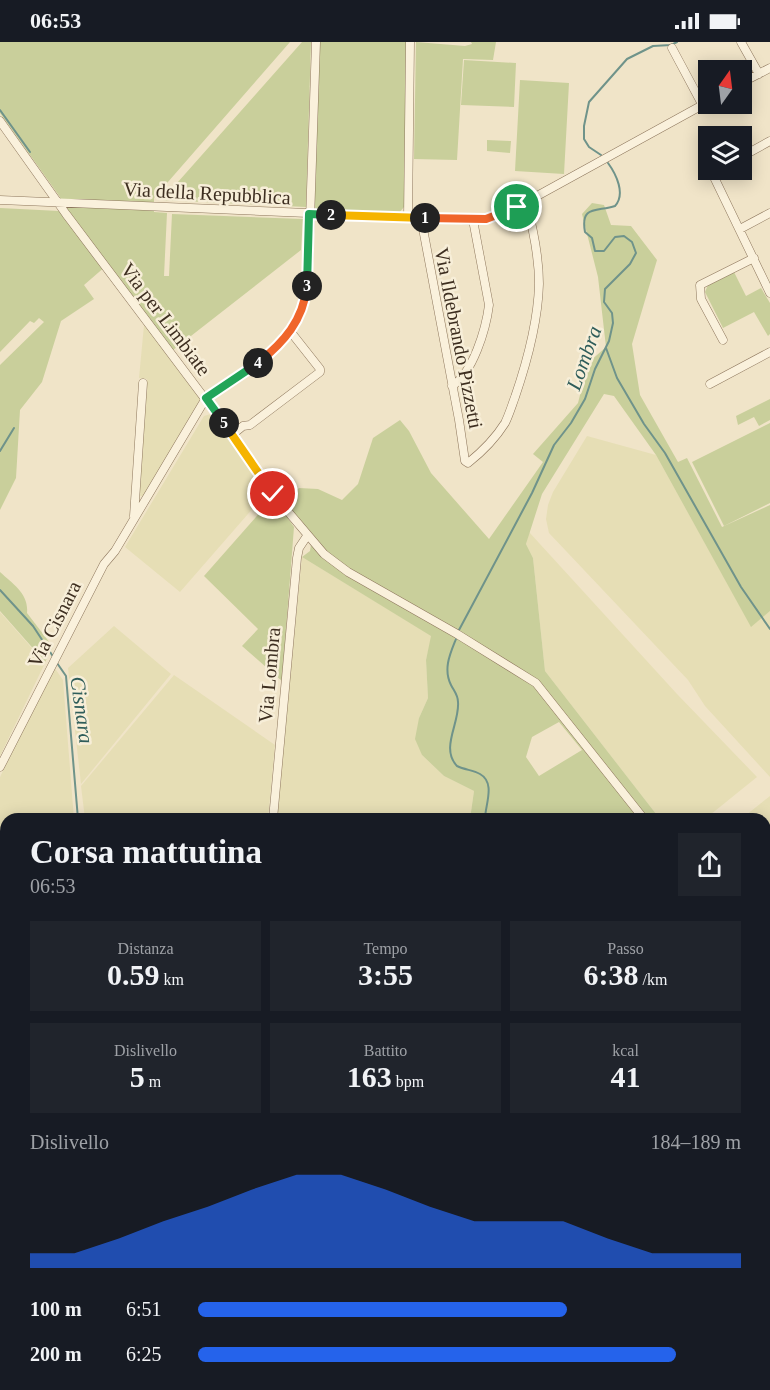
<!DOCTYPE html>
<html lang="it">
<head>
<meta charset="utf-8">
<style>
  :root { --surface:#171b24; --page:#20242c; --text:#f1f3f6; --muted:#9ea1a6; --accent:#2563eb }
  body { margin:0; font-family:"Times New Roman",serif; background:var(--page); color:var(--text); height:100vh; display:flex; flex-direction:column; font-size:22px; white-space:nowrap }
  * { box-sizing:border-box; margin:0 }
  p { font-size:20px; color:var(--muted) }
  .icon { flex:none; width:33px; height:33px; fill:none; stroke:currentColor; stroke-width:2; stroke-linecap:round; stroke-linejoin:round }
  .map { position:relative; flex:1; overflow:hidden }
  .panel { position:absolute; left:0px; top:771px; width:771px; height:578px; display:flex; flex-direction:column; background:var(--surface); border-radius:18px 18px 0 0; box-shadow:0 3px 15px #0003 }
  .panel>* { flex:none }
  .needle { width:39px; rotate:14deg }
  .fabs { position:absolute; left:698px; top:18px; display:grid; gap:12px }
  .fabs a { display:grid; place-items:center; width:54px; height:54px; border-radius:0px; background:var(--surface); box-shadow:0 3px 15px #0003; font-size:30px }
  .pin { position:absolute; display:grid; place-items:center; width:51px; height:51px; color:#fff; margin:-26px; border:3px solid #fff; border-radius:50%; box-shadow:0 2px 6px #0007 }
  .km { position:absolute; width:30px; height:30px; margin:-15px; border-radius:50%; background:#222; color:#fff; font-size:16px; line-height:30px; text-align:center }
  .round { display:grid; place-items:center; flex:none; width:63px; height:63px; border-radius:0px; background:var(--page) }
  .headline { display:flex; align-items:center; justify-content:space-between; height:102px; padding:0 30px }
  h1 { font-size:33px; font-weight:800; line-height:45px }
  .stats { display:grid; grid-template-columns:repeat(3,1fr); gap:9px; height:102px; padding:6px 30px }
  .stats div { display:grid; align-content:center; border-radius:0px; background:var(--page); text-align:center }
  .stats b { font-size:30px; font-weight:800 }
  .stats small { font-size:16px; font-weight:400 }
  .stats p { font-size:16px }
  .chart { height:168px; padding:12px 30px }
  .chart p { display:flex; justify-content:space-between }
  .chart svg { width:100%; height:108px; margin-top:6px; fill:var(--accent); opacity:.7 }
  ul { padding:0 30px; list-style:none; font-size:20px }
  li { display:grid; grid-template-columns:96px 72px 1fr; align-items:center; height:45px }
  li i { height:15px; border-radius:8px; background:var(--accent) }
  .status { display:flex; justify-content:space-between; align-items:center; height:42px; padding:0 30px; background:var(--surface); direction:ltr }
  .status svg { height:16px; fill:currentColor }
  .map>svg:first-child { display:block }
  .farmland { fill:#e6deb5 }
  .green { fill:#c9cf9b; fill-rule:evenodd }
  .water { fill:#a9c4bc; stroke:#6f938a; stroke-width:1.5 }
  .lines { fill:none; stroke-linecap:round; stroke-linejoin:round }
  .stream { stroke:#6f938a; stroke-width:2 }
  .minor-casing { stroke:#8d765c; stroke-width:9 }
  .minor { stroke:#faf1dc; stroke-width:8 }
  .split-1-casing { stroke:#fff; stroke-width:12 }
  .split-2-casing { stroke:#fff; stroke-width:12 }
  .split-3-casing { stroke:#fff; stroke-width:12 }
  .split-4-casing { stroke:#fff; stroke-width:12 }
  .split-5-casing { stroke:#fff; stroke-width:12 }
  .split-6-casing { stroke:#fff; stroke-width:12 }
  .split-1 { stroke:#f0652b; stroke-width:8 }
  .split-2 { stroke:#f5b400; stroke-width:8 }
  .split-3 { stroke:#22a559; stroke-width:8 }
  .split-4 { stroke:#f0652b; stroke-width:8 }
  .split-5 { stroke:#22a559; stroke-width:8 }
  .split-6 { stroke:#f5b400; stroke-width:8 }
  .labels { text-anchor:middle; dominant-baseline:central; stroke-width:5; stroke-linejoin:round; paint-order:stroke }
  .street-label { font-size:20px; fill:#3d2e20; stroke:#f7eed8 }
  .water-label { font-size:21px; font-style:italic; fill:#2f5d5a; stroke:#f7eed8 }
</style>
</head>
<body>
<div class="status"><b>06:53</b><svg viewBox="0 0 49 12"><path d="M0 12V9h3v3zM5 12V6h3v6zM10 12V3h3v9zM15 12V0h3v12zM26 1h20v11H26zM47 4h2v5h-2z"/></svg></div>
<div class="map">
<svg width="770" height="1348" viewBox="0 0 770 1348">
  <rect width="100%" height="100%" fill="#f0e4c8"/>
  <path class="farmland" d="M 144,283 L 201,357 L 144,455 L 138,453 L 147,337 L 139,336 Z
    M 211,372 L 268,449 L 180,550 L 125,505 L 204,374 Z
    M 587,394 L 656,413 L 751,584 L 770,569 L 770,735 L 705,664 L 688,638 L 549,491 L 546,477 L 548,463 L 553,450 Z
    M 529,490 L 677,652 L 757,735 L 705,777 L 660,777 L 545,629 L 533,516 L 526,502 Z
    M 302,515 L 432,594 L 426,618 L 428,656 L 419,676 L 422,713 L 444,734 L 474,749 L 470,777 L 276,777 Z
    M 0,570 L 45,621 L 0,714 Z
    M 114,584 L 171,632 L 81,742 L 68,626 Z
    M 54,625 L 63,638 L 74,777 L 6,777 L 6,831 L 0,827 L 0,735 Z
    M 174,633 L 275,703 L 268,777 L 85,777 L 81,744 Z
    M 770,754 L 770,882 L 765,886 L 765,777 L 741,777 Z
    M 0,1063 L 6,1065 L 6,1104 L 0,1103 Z
    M 503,1342 L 701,1343 L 697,1348 L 503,1348 Z"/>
  <path class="green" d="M 0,0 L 290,0 L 154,156 L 154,170 L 167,171 L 164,234 L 169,234 L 172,172 L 303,177 L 301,208 L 173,308 L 106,224 L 84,243 L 94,257 L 61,279 L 42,340 L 20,368 L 16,436 L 0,468 L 0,323 L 44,280 L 39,276 L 34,281 L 30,279 L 0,310 L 0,166 L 59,169 L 60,155 L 0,71 Z
    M 302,0 L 311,0 L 306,165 L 162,158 Z
    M 320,0 L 407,0 L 404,165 L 399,171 L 316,167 L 313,163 Z
    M 416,0 L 465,4 L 472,2 L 471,0 L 496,0 L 493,18 L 463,17 L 457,118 L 414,117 Z
    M 464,18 L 516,21 L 514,65 L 461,63 Z
    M 520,38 L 569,41 L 564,132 L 515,129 Z
    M 487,98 L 511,99 L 510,111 L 487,109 Z
    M 592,161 L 604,163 L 611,183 L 631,184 L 657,218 L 632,302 L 640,353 L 678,420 L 687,416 L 722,485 L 770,463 L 770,569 L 751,585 L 656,413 L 614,354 L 604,352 L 542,452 L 526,502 L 533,516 L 545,629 L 660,777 L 470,777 L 474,749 L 444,734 L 422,713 L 415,697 L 419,676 L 428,656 L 426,618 L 431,594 L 302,515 L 310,509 L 312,496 L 285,459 L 299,446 L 318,447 L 342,458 L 358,442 L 373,396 L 400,378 L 409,389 L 431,431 L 489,497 L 543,420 L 533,412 L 578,361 L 588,321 L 606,305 L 598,235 L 582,172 ZM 559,680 L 582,708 L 539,734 L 526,715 L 532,695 Z
    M 734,230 L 746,254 L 761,246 L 770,261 L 770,292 L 768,294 L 754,270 L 723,286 L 705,250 L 708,243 Z
    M 770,357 L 770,378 L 759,384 L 754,375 L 738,383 L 736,374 Z
    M 770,381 L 770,461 L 724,484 L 692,420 Z
    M 270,459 L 276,459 L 294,485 L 282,639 L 242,604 L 258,587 L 204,534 Z
    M 0,530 C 13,542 29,552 27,571 L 53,605 L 45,620 L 0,569 Z
    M 0,1196 L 6,1204 L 6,1342 L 503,1342 L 503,1348 L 0,1348 Z
    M 701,1342 L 741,1343 L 748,1348 L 697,1348 Z"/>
  <path class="water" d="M 0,951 L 6,955 L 6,1015 L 1,1019 Z"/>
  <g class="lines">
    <path class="stream" d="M 0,68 L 30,110
      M 601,113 L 589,105 L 584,97 L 584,84 L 589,60 L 627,17 L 653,4 L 671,3 L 677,0
      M 606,306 L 617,336 L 644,382 L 665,411 L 741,545 L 770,587
      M 0,409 L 14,386
      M 0,548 L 33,584 L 54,616
      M 459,588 L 532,451 L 554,403 L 571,381 L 585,357 L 595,327 L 609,299 L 613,281 L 612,271 L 604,260 L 605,247 L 630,222 L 636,211 L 632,200 L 624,194 L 615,195 L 604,209 L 595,209 L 592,196 L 585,190 C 580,163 597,170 615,164 C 626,152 616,132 608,121
      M 456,597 C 450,612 443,627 451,643 C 454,649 458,653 458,660 C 460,681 440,706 457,724 C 465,728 473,728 480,732 C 496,741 485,763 485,777
      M 57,621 L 66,634 L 78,777
      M 28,1348 L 29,1342
      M 484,1348 L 491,1342"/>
    <g class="minor-casing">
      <path id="minor" d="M 741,0 L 759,32
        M 672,6 L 702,62
        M 741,41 L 770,26
        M 0,79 L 66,172 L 233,394 L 279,459 L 324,512 L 348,530 L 457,592 L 536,641 L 644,777
        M 741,115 L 770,99
        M 718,128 L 713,133 L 770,251
        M 0,158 L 473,178 L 486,177 L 517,165 L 708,60
        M 408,176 L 410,0
        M 421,176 L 459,378 L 465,419 L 468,421 C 483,409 495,397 505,381 C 509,373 512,363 515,355 C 527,320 538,280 539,242 C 539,216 533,186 526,160
        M 740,187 L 770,171
        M 723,298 L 701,257 L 700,243 L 754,216
        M 710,342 L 770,310
        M 452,344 C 473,331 486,287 489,263 L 473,178
        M 232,393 L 243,384 L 250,383 L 320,330 L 320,327 L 290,289
        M 134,474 L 143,341
        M 0,725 L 104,522 L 115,509 L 206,356 L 257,321 L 283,299 L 302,267 L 308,237 L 316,0
        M 273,777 L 297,516 L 299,506 L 307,494
        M 765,928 L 770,934
        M 765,986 L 770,977
        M 765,1146 L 770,1152
        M 765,1292 L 770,1284
        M 221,1348 L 221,1342"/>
    </g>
    <use href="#minor" class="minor"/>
  </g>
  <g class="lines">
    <g class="split-1-casing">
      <path id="split-1" d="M 425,176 L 486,177 L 517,165"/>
    </g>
    <g class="split-2-casing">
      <path id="split-2" d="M 331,173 L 425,176"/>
    </g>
    <g class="split-3-casing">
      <path id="split-3" d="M 307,244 L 309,172 L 331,173"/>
    </g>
    <g class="split-4-casing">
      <path id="split-4" d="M 258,321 C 284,300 303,279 307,244"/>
    </g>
    <g class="split-5-casing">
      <path id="split-5" d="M 224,381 L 206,356 L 258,321"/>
    </g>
    <g class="split-6-casing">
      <path id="split-6" d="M 224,381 L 273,452"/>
    </g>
    <use href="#split-1" class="split-1"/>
    <use href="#split-2" class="split-2"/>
    <use href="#split-3" class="split-3"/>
    <use href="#split-4" class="split-4"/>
    <use href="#split-5" class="split-5"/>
    <use href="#split-6" class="split-6"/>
  </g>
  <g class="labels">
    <g class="street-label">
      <text transform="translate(207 151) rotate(3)">Via della Repubblica</text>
      <text transform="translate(166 277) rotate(53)">Via per Limbiate</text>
      <text transform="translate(459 296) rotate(79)">Via Ildebrando Pizzetti</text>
      <text transform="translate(54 582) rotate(-63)">Via Cisnara</text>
      <text transform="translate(269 633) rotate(-85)">Via Lombra</text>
    </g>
    <g class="water-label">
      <text transform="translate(584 316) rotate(-70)">Lombra</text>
      <text transform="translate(82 668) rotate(82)">Cisnara</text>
    </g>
  </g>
</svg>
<div class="fabs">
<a><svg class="needle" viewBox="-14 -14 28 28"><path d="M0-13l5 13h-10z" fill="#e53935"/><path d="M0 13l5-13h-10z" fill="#9ea1a6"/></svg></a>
<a><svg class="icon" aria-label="layers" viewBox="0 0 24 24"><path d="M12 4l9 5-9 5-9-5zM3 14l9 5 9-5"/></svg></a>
</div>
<div class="pin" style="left:517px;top:165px;background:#1e9e55"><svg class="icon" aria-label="arrive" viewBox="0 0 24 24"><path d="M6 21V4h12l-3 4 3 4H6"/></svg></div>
<div class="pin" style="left:273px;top:452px;background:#d93025"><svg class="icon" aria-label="check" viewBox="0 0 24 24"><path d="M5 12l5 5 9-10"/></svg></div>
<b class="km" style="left:425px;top:176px">1</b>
<b class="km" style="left:331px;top:173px">2</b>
<b class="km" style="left:307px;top:244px">3</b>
<b class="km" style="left:258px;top:321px">4</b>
<b class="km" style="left:224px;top:381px">5</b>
<section class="panel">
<div class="headline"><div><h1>Corsa mattutina</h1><p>06:53</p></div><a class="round"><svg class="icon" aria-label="share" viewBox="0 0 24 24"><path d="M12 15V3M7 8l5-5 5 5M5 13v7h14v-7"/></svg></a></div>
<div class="stats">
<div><p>Distanza</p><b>0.59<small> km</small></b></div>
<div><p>Tempo</p><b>3:55</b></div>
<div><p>Passo</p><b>6:38<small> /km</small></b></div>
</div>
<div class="stats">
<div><p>Dislivello</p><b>5<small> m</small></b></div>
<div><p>Battito</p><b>163<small> bpm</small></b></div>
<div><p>kcal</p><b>41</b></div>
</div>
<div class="chart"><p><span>Dislivello</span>184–189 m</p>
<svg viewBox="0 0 160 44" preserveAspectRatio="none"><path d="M0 44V38L10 38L20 32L30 25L40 19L50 12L60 6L70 6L80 12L90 19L100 25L110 25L120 25L130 32L140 38L150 38L160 38V44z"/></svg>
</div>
<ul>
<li><b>100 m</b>6:51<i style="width:68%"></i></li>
<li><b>200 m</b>6:25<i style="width:88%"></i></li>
</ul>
</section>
</div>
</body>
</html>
